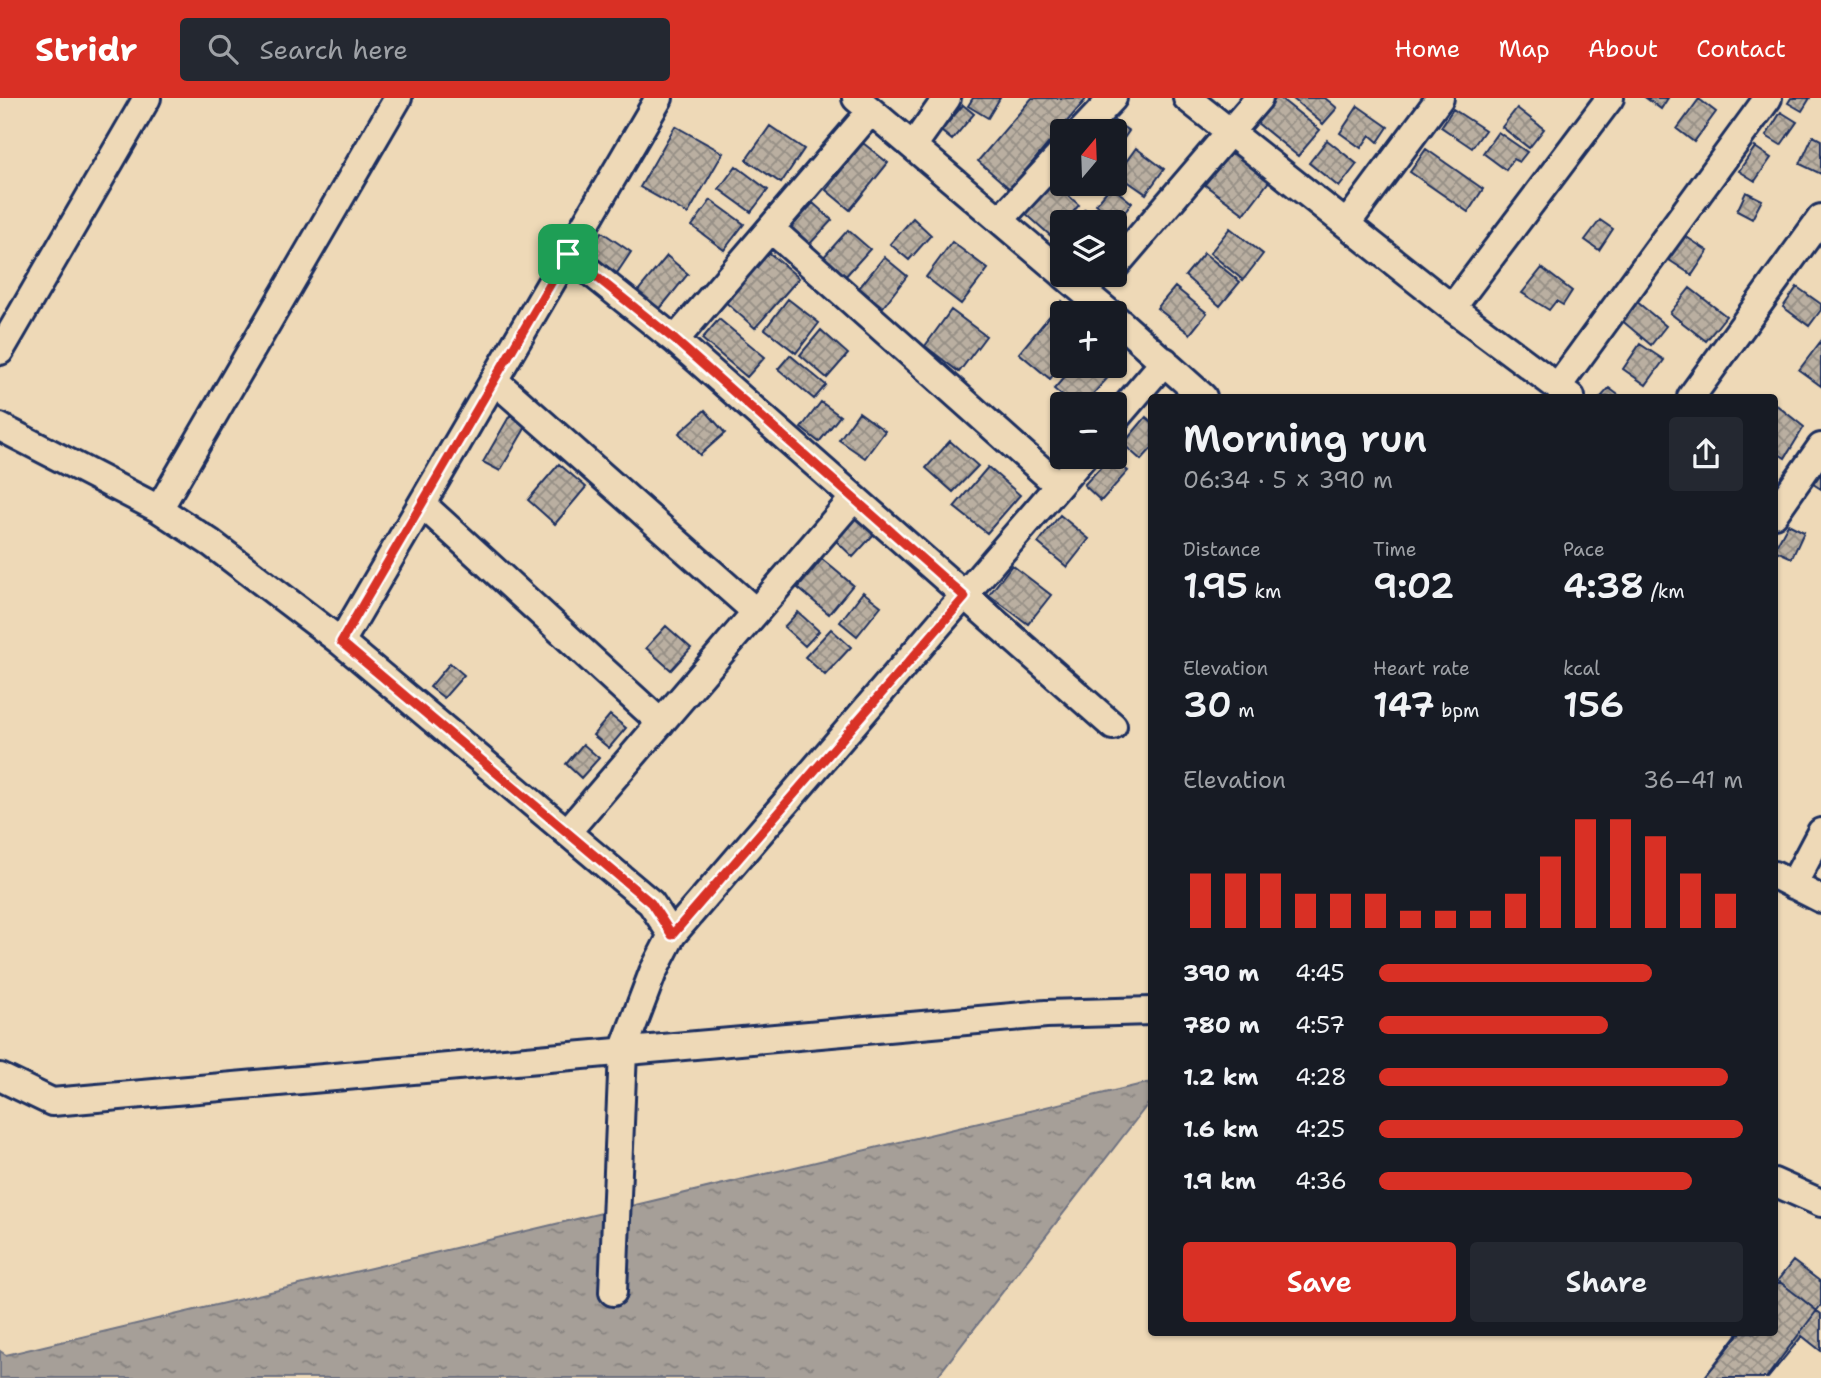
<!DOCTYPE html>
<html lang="en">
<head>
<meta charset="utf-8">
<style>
  :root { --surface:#171b24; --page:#242831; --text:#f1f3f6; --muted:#9ea1a6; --accent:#d93025 }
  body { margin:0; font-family:"Shantell Sans",sans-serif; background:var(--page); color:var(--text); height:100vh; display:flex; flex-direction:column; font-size:26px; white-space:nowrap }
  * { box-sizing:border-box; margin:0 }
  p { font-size:23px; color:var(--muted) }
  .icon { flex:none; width:38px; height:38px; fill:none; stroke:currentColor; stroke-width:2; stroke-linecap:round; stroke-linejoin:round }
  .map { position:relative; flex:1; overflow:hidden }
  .details { position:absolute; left:1148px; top:296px; width:630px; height:942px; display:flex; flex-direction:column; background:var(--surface); border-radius:7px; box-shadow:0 2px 5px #0004 }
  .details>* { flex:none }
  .needle { width:46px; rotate:19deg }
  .fabs { position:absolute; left:1050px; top:21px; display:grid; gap:14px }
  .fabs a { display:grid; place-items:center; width:77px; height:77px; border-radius:7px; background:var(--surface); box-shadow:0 2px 5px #0004; font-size:35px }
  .pin { position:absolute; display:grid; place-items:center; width:60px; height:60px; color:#fff; margin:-30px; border-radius:14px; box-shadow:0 4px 10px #0006 }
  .round { display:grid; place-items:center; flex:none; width:74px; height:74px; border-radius:7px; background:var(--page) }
  .headline { display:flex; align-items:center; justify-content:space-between; height:119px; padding:0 35px }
  h1 { font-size:38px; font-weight:600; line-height:52px }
  .stats { display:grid; grid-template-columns:repeat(3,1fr); gap:10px; height:119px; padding:7px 35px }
  .stats div { display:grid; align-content:center }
  .stats b { font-size:35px; font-weight:600 }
  .stats small { font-size:19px; font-weight:400 }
  .stats p { font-size:19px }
  .chart { height:196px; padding:14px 35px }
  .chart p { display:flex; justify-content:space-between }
  .chart svg { width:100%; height:126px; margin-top:7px; stroke:var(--accent); stroke-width:6 }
  .action { display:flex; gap:14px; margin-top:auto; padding:14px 35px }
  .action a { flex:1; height:80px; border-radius:7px; background:var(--accent); color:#fff; font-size:28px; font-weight:600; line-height:80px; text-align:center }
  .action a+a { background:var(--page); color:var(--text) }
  ul { padding:0 35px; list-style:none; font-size:23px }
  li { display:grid; grid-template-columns:112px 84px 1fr; align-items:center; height:52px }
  li i { height:18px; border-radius:9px; background:var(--accent) }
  header { display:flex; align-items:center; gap:42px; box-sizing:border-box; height:98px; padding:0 35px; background:var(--accent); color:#fff }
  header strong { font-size:33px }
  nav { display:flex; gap:38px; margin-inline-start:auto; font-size:24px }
  .search { width:490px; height:63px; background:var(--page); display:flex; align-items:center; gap:18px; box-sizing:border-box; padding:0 24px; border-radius:7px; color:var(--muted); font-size:26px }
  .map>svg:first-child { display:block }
  .water { fill:url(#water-ripples); stroke:#6e7281; stroke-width:2 }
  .building { fill:url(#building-cross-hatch); stroke:#1b2f5e; stroke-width:2 }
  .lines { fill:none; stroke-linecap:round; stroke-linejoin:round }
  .minor-casing { stroke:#1b2f5e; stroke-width:32 }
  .minor { stroke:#eed9b7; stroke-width:26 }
  .route-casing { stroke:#fff; stroke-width:14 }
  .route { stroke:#d93025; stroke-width:9 }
</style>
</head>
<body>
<header>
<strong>Stridr</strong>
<div class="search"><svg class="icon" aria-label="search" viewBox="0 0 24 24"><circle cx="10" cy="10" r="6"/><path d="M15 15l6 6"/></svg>Search here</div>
<nav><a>Home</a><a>Map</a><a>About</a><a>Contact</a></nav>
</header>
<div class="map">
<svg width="1821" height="1280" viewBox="0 0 1821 1280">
  <defs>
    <pattern id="water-ripples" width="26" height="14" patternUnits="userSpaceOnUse" patternTransform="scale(1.75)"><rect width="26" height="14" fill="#a69f98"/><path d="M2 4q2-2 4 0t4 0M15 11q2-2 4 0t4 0" fill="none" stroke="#86827f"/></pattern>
    <pattern id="building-cross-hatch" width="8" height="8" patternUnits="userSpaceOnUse" patternTransform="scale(1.75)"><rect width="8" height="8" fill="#baafa1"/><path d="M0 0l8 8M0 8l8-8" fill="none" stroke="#968f86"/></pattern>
  </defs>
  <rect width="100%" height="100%" fill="#eed9b7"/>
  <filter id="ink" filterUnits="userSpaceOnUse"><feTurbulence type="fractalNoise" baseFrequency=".0143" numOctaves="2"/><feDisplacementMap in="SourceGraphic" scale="14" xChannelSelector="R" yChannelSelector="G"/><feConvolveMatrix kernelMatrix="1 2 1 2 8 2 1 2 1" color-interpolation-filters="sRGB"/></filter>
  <g filter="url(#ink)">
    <path class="water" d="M 1151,984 L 1151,1002 L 936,1280 L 0,1280 L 0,1253 L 6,1257 Z"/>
    <path class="building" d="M 973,0 L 1000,0 L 988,20 L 968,8 Z
      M 1032,0 L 1087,0 L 1010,91 L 978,63 Z
      M 1276,0 L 1280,0 L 1320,32 L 1298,58 L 1256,24 Z
      M 1292,0 L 1325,0 L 1337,10 L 1323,26 Z
      M 1646,0 L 1668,0 L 1661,11 Z
      M 1791,0 L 1810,0 L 1802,13 L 1788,5 Z
      M 1699,1 L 1716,14 L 1694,44 L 1677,31 Z
      M 963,7 L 974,16 L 952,42 L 941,33 Z
      M 1358,8 L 1388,29 L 1378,44 L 1370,37 L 1361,50 L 1340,35 Z
      M 1517,10 L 1544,31 L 1529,50 L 1502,29 Z
      M 1453,11 L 1485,32 L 1472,50 L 1441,29 Z
      M 1102,14 L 1129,33 L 1115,53 L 1115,33 L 1088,33 Z
      M 1781,14 L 1797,24 L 1781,47 L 1766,38 Z
      M 675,28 L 723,55 L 688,116 L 640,89 Z
      M 770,28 L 804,51 L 781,85 L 746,62 Z
      M 1498,34 L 1527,54 L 1519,64 L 1513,61 L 1506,72 L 1483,55 Z
      M 1813,38 L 1821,42 L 1821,76 L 1800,66 Z
      M 1327,42 L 1357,66 L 1339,89 L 1309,65 Z
      M 863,45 L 888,65 L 850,112 L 826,92 Z
      M 1226,49 L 1270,82 L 1244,116 L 1201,84 Z
      M 1755,49 L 1771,60 L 1755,83 L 1739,73 Z
      M 1136,50 L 1164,71 L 1146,96 L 1117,76 Z
      M 1426,51 L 1483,91 L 1468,114 L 1410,74 Z
      M 736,68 L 768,92 L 751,114 L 719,91 Z
      M 1052,83 L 1079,107 L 1052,139 L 1024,114 Z
      M 1111,88 L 1132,105 L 1117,124 L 1096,106 Z
      M 1746,94 L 1762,102 L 1752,121 L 1737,113 Z
      M 711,102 L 744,126 L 724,152 L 692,128 Z
      M 813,105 L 832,122 L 807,149 L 789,132 Z
      M 1085,111 L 1102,124 L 1075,124 Z
      M 913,120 L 931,137 L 909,162 L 890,146 Z
      M 1600,122 L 1613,131 L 1599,152 L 1585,142 Z
      M 1230,130 L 1263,156 L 1243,182 L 1210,155 Z
      M 848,132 L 870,151 L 844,180 L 822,161 Z
      M 602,134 L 631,154 L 617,175 L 587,155 Z
      M 1682,136 L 1708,153 L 1692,177 L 1666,160 Z
      M 952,144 L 988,171 L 961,206 L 926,179 Z
      M 766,152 L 799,180 L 755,230 L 723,202 Z
      M 1204,155 L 1240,184 L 1220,208 L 1185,178 Z
      M 667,158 L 688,176 L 659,212 L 637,194 Z
      M 884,159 L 907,178 L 883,209 L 859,190 Z
      M 1542,170 L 1572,193 L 1563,207 L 1556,203 L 1549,212 L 1522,195 Z
      M 1175,189 L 1207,215 L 1190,236 L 1157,210 Z
      M 1797,189 L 1821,206 L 1821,212 L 1809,228 L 1783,209 Z
      M 1690,190 L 1726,218 L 1706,243 L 1670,215 Z
      M 788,201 L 819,225 L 796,255 L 765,231 Z
      M 1062,203 L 1077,215 L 1062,215 L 1062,266 L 1050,281 L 1019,255 Z
      M 1636,203 L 1666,228 L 1651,247 L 1620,221 Z
      M 951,212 L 986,238 L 959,274 L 925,248 Z
      M 719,221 L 765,259 L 747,279 L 702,241 Z
      M 821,232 L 848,256 L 827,280 L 800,257 Z
      M 1821,243 L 1821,288 L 1799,272 Z
      M 1640,246 L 1664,262 L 1646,287 L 1623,271 Z
      M 790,257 L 826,287 L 814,301 L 778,271 Z
      M 1074,268 L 1104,268 L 1112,275 L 1084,306 L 1072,306 L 1054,291 Z
      M 1609,290 L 1621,299 L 1601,299 Z
      M 821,304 L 840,318 L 819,344 L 801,330 Z
      M 1774,305 L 1804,329 L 1785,360 L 1774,353 Z
      M 705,312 L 725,335 L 700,357 L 679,335 Z
      M 859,314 L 885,333 L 865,360 L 839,342 Z
      M 510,317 L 527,327 L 500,373 L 483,364 Z
      M 1146,319 L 1152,324 L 1152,350 L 1141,362 L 1123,346 Z
      M 950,343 L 978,368 L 953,394 L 926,370 Z
      M 1110,359 L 1128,373 L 1101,403 L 1084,387 Z
      M 559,366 L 586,389 L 555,426 L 528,402 Z
      M 988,369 L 1020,397 L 987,435 L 954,409 Z
      M 1821,372 L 1821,391 L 1813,386 Z
      M 857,416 L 876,434 L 853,459 L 834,441 Z
      M 1060,417 L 1089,441 L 1067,469 L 1038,445 Z
      M 1788,426 L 1804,434 L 1792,460 L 1774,452 Z
      M 822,461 L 853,487 L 829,516 L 798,490 Z
      M 1012,467 L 1051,497 L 1028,526 L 989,497 Z
      M 863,494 L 881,508 L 857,538 L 840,524 Z
      M 798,514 L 819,533 L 805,548 L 784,529 Z
      M 666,528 L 691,550 L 671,572 L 646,550 Z
      M 831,531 L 851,549 L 825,577 L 805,559 Z
      M 450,565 L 464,577 L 444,600 L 430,589 Z
      M 610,617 L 626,630 L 609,650 L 593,637 Z
      M 583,646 L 599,660 L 581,680 L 566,666 Z
      M 1793,1163 L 1821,1184 L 1821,1207 L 1766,1280 L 1704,1280 L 1739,1234 L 1774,1234 L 1774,1187 Z
      M 1780,1184 L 1821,1216 L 1821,1253 L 1802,1238 L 1768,1280 L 1704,1280 L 1741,1234 L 1774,1234 L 1774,1190 Z"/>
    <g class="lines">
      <g class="minor-casing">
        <path id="minor" d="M 856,0 L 1062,175
          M 1187,0 L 1452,210 L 1610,0
          M 871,13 L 675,242 L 1113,628
          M 1082,33 L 1113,0
          M 913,48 L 947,0
          M 1000,122 L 1062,55
          M 1348,124 L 1440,0
          M 771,131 L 1058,387
          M 568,156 L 675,242
          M 1115,168 L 1259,0
          M 1064,177 L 1109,215
          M 1452,210 L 1571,299
          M 1115,220 L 1203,299
          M 0,253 L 147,0
          M 494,282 L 756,514
          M 1558,288 L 1768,0
          M 1691,299 L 1821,120
          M 1115,321 L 1165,263
          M 0,329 L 159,411 L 211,445 L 341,544 L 651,805 L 672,837 L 653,874 L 623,953 L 613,1194
          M 422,406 L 661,625
          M 159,411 L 398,0
          M 1774,416 L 1821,349
          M 341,544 L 659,0
          M 567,734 L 853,401
          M 1774,777 L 1821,801
          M 1793,787 L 1821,734
          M 672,837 L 1083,359
          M 0,979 L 52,1004 L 1046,916 L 1152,913
          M 1774,1084 L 1821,1105"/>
      </g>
      <use href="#minor" class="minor"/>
    </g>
  </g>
  <g class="lines" filter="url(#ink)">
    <g class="route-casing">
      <path id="route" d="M 568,156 L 675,242 L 965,499 L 672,837 L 651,805 L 341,544 Z"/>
    </g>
    <use href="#route" class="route"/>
  </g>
</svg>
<div class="fabs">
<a><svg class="needle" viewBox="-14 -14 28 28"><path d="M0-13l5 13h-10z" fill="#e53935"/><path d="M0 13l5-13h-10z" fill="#9ea1a6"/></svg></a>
<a><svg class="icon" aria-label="layers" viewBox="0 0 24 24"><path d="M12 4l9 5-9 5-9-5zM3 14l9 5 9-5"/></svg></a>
<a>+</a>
<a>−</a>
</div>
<div class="pin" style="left:568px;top:156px;background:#1e9e55"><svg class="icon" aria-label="arrive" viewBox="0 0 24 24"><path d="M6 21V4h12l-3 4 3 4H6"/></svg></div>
<section class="details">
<div class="headline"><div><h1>Morning run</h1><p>06:34 · 5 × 390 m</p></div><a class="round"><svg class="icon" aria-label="share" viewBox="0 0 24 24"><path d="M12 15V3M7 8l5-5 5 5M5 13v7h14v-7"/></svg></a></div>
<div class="stats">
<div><p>Distance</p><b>1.95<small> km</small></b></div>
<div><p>Time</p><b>9:02</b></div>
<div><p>Pace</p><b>4:38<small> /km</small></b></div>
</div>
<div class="stats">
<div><p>Elevation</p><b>30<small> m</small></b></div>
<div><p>Heart rate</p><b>147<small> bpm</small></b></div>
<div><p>kcal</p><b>156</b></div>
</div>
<div class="chart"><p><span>Elevation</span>36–41 m</p>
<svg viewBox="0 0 160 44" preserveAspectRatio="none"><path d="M5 44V25M15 44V25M25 44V25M35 44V32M45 44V32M55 44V32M65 44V38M75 44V38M85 44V38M95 44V32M105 44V19M115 44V6M125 44V6M135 44V12M145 44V25M155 44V32"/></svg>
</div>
<ul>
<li><b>390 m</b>4:45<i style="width:75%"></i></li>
<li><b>780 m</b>4:57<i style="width:63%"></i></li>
<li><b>1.2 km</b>4:28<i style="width:96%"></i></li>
<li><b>1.6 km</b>4:25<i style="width:100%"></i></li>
<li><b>1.9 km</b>4:36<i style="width:86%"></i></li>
</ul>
<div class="action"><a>Save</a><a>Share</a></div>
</section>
</div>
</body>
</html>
